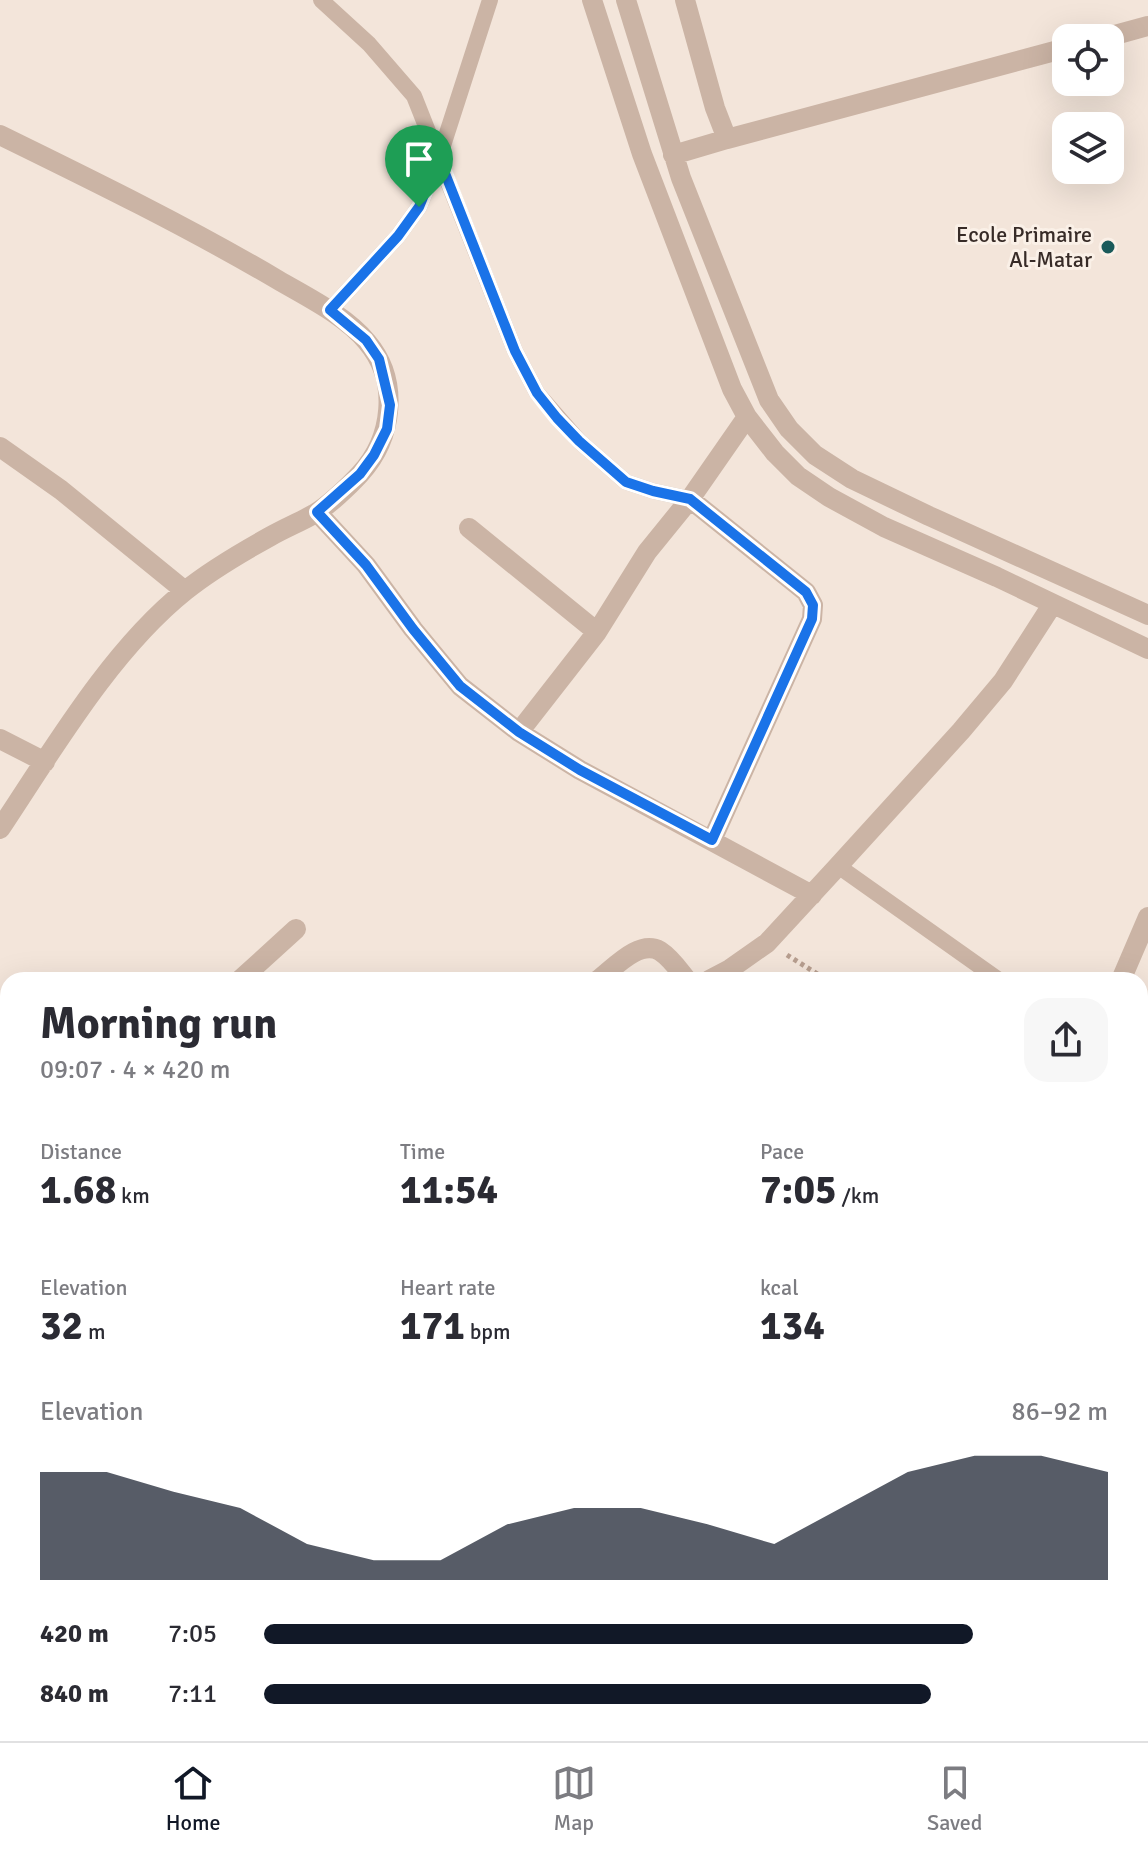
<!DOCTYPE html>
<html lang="en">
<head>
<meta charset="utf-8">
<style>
  :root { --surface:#fff; --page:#f7f7f7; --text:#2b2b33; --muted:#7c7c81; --line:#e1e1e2; --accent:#111827 }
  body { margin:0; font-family:Signika,sans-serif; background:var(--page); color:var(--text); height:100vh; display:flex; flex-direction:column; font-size:30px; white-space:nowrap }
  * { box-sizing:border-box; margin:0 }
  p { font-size:26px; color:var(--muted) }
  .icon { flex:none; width:44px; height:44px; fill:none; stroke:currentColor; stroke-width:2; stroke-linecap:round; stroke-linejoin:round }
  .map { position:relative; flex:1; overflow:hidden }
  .panel { position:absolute; left:0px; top:972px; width:1148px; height:770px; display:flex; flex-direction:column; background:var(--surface); border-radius:24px 24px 0 0; box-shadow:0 8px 32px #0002 }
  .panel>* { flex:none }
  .tools { position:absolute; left:1052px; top:24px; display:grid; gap:16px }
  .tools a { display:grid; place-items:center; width:72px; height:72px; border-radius:16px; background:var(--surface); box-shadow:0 8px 32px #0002; font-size:40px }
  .pin { position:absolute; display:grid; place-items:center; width:68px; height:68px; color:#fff; margin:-82px -34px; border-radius:50% 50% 50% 0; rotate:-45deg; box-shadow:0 0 8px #0007 }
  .pin .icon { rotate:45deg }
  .round { display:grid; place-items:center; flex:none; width:84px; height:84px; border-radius:24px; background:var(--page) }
  .headline { display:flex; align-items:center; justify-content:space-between; height:136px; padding:0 40px }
  h1 { font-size:44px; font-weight:700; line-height:60px }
  .metrics { display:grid; grid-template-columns:repeat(3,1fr); gap:12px; height:136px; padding:8px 40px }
  .metrics div { display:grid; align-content:center }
  .metrics b { font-size:40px; font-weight:700 }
  .metrics small { font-size:22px; font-weight:400 }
  .metrics p { font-size:22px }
  .chart { height:224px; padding:16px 40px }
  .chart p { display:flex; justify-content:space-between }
  .chart svg { width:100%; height:144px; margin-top:8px; fill:var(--accent); opacity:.7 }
  ul { padding:0 40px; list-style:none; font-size:26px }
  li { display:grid; grid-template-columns:128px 96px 1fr; align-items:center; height:60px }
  li i { height:20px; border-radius:10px; background:var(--accent) }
  .tabs { display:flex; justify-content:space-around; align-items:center; height:112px; border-top:2px solid var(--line); background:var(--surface); font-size:22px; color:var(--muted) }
  .tabs a { display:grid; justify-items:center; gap:4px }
  .tabs .current { color:var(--accent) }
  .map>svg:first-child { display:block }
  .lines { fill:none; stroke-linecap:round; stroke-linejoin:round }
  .path { stroke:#b79e8f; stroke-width:5; stroke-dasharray:4 4; stroke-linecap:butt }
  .service { stroke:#cbb4a5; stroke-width:16 }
  .minor { stroke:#cbb4a5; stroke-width:20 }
  .route-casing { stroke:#fff; stroke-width:16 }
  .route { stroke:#1a73e8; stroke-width:10 }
  .poi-dot { fill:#1a5a5a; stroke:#faf0e7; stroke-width:3 }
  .labels { text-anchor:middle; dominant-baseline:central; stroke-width:6; stroke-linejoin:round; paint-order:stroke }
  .poi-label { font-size:22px; fill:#372b27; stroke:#faf0e7; text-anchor:end }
</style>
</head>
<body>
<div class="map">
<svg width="1148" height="1741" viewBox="0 0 1148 1741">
  <rect width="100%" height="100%" fill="#f3e5da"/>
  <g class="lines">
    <path class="path" d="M 787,955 L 827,980
      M 701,1741 L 706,1734"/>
    <path class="service" d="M 321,0 L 369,44 L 414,96 L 515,351 L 537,393 L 579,441 L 626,482 L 653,491 L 690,499
      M 330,310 L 398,236 L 419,207 L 439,158 L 490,0
      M 838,866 L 999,980
      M 0,1160 L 0,1170"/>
    <path class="minor" d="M 592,0 L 642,154 L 732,389 L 747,417 L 775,453 L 798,476 L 829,497 L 884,527 L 997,577 L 1148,649
      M 626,0 L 681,178 L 769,400 L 789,429 L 815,455 L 852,479 L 929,516 L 1148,615
      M 685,0 L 715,108 L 727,139 L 1066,48
      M 1104,38 L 1148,26
      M 0,135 C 94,181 188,227 278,280 C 307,297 346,316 367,342 C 400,381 393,438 360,474 C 350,485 327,507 314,514 C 300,522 285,528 271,536 C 242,552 211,570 185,591 C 111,650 52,751 0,829
      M 673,155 L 727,139
      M 0,447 L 61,490 L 185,591
      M 690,499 L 806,592 L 813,605 L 812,619 L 712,840
      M 317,512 L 366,565 L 413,629 L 460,686 L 519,732 L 580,770 L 812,895
      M 469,528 L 597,632
      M 519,732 L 597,632 L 647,552 L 690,499 L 747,417
      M 0,739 L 45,762
      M 240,980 L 296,929
      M 598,980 C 614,968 639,939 660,951 C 671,958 679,970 687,980
      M 709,980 L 730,969 L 767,943 L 838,866 L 961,731 L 1003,681 L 1052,605
      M 1121,980 L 1148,917
      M 1140,1438 L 1148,1440
      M 0,1444 L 8,1447
      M 1140,1559 L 1148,1564
      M 267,1734 L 277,1741
      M 1005,1734 L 1018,1741
      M 10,1741 L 14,1734
      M 973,1741 L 977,1734"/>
  </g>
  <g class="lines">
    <g class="route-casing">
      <path id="route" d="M 439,158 L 515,351 L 537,393 L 557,418 L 579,441 L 626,482 L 653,491 L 690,499 L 806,592 L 813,605 L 812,619 L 712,840 L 580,770 L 519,732 L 460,686 L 413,629 L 366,565 L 317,512 L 360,474 L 374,455 L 387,429 L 390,405 L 379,359 L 366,340 L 330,310 L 398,236 L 419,207 Z"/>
    </g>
    <use href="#route" class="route"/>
  </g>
  <circle class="poi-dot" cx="1108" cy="247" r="8"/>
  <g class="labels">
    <g class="poi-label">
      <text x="1092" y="234">Ecole Primaire<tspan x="1092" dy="25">Al-Matar</tspan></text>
    </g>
  </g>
</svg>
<div class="tools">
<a><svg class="icon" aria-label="locate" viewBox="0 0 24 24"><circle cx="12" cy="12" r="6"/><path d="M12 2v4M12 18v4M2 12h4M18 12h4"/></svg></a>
<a><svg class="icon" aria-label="layers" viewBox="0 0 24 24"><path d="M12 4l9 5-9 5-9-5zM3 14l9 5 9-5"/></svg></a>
</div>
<div class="pin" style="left:419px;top:207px;background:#1e9e55"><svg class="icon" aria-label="arrive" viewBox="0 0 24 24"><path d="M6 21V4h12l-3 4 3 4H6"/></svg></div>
<section class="panel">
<div class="headline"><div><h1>Morning run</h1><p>09:07 · 4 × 420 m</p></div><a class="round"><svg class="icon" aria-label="share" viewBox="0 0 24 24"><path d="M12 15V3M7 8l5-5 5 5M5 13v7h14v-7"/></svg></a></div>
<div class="metrics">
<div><p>Distance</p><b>1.68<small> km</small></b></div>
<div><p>Time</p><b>11:54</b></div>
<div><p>Pace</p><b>7:05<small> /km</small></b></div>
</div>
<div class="metrics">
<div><p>Elevation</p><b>32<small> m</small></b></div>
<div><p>Heart rate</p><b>171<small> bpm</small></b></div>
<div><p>kcal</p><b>134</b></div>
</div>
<div class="chart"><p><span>Elevation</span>86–92 m</p>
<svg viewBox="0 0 160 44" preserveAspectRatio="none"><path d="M0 44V11L10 11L20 17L30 22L40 33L50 38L60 38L70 27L80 22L90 22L100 27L110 33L120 22L130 11L140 6L150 6L160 11V44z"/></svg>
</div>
<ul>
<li><b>420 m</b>7:05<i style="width:84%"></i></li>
<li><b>840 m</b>7:11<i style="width:79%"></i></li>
</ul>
</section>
</div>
<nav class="tabs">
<a class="current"><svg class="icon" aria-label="home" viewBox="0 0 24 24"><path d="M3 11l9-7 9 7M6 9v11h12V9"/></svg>Home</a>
<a><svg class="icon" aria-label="map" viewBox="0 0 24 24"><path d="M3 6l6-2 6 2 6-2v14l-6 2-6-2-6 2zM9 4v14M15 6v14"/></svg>Map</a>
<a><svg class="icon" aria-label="saved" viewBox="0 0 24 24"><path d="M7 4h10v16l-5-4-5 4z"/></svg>Saved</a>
</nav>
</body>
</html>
